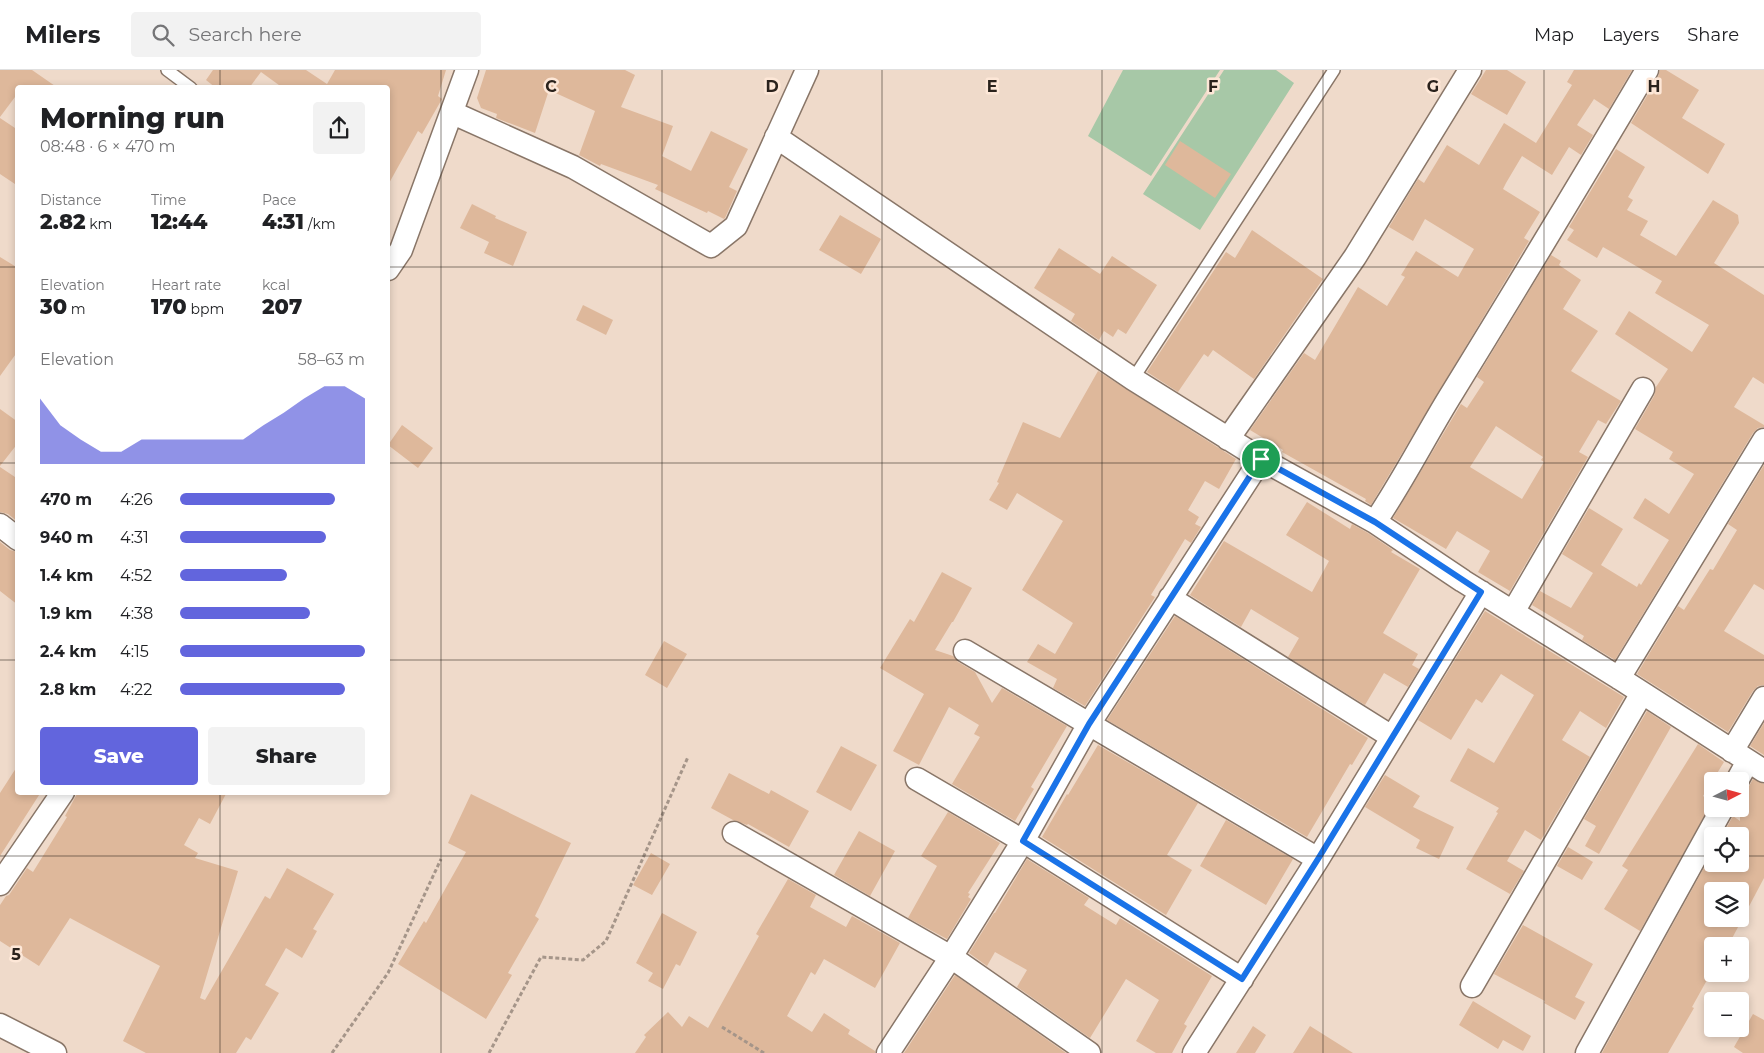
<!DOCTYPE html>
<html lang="en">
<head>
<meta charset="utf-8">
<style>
  :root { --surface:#fff; --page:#f2f2f2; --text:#202124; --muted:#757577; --line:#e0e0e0; --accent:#6265dd }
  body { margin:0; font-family:Montserrat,sans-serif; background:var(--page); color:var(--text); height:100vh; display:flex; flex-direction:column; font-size:19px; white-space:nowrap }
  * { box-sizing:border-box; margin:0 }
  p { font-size:16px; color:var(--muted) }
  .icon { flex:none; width:28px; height:28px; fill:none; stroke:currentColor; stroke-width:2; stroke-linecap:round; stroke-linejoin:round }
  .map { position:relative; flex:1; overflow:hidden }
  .side { position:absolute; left:15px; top:15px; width:375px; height:710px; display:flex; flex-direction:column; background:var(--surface); border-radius:5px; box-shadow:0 2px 8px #0003 }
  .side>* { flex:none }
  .needle { width:32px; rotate:84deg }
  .controls { position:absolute; left:1704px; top:702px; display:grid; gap:10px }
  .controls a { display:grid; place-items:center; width:45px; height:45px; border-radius:5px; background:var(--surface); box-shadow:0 2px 8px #0003; font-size:25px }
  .pin { position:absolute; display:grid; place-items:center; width:42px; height:42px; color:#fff; margin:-21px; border:2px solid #fff; border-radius:50%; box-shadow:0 1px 5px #0007 }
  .round { display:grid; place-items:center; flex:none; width:52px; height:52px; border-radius:5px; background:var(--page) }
  .overview { display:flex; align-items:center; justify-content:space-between; height:85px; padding:0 25px }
  h1 { font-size:28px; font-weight:800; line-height:38px }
  .metrics { display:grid; grid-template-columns:repeat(3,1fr); gap:8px; height:85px; padding:5px 25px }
  .metrics div { display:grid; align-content:center }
  .metrics b { font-size:21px; font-weight:800 }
  .metrics small { font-size:14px; font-weight:400 }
  .metrics p { font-size:14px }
  .chart { height:140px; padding:10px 25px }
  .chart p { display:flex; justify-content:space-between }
  .chart svg { width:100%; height:90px; margin-top:5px; fill:var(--accent); opacity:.7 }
  .action { display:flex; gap:10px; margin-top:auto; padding:10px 25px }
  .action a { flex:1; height:58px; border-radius:5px; background:var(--accent); color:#fff; font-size:20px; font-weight:800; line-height:58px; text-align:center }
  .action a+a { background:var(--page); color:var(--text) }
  ul { padding:0 25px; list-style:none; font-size:16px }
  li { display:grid; grid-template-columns:80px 60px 1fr; align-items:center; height:38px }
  li i { height:12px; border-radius:6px; background:var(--accent) }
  header { display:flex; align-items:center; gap:30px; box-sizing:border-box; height:70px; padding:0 25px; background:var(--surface); border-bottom:1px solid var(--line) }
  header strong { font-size:24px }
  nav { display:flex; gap:28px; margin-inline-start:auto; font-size:18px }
  .search { width:350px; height:45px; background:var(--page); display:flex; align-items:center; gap:12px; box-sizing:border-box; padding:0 18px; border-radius:5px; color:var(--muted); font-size:19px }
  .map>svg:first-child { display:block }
  .green { fill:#a7c8a7 }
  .building { fill:#deb89b; fill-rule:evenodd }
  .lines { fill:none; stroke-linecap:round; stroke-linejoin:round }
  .service-casing { stroke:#897668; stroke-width:14 }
  .minor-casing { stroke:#897668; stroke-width:25 }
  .path { stroke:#a59589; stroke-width:3; stroke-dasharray:4 2.5; stroke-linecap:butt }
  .service { stroke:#fff; stroke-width:11 }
  .minor { stroke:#fff; stroke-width:22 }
  .route-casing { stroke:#fff; stroke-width:10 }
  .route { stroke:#1a73e8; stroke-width:6 }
  .grid { fill:none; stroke:#2a221c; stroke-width:1; stroke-opacity:0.55 }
  .grid-label { font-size:16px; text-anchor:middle; font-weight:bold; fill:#2a221c; stroke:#fde7d7; stroke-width:5; stroke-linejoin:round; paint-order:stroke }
</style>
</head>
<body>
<header>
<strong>Milers</strong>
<div class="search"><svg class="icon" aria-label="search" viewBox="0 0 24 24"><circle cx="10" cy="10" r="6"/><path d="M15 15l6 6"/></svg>Search here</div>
<nav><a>Map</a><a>Layers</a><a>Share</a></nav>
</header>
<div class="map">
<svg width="1764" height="983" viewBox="0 0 1764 983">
  <rect width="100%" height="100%" fill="#efdaca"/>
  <path class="green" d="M 1123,0 L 1220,0 L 1151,106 L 1088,66 Z
    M 1224,0 L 1276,0 L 1294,13 L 1200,160 L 1143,124 Z"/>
  <path class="building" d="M 0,0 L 32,0 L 58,18 L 18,18 L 18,23 L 0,47 Z
    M 213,0 L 306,0 L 327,14 L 335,0 L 446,0 L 438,26 L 442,29 L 422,64 L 418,61 L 388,115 L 388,18 L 283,18 L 261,2 L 249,18 L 216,18 L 206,10 Z
    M 486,0 L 625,0 L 635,5 L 621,37 L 673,56 L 662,86 L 691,101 L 711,61 L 748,79 L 729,117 L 737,121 L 725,148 L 724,149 L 708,141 L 707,143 L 655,119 L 658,115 L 601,94 L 600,96 L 579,85 L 595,41 L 549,20 L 535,63 L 496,48 L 497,44 L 481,38 L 477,28 Z
    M 1486,0 L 1507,0 L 1526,12 L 1507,45 L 1471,24 Z
    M 1574,0 L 1632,0 L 1609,39 L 1594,29 L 1577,55 L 1593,65 L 1581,85 L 1569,77 L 1552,105 L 1522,86 L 1506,113 L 1503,119 L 1540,142 L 1524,168 L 1529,171 L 1371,435 L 1365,431 L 1366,429 L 1282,382 L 1283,380 L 1250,360 L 1304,283 L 1315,290 L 1358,217 L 1387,236 L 1405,207 L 1401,205 L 1416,181 L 1458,207 L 1474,179 L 1425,149 L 1413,171 L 1389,157 L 1418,109 L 1424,113 L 1447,75 L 1479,95 L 1504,53 L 1536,73 L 1572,15 L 1567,12 Z
    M 1660,0 L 1666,0 L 1699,20 L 1682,48 L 1725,74 L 1708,104 L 1631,53 L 1658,7 Z
    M 0,48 L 18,60 L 18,116 L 0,104 Z
    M 1180,71 L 1231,104 L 1215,128 L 1165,95 Z
    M 1616,79 L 1645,97 L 1628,127 L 1633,130 L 1627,140 L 1648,151 L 1640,165 L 1676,186 L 1713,130 L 1738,145 L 1739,153 L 1714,193 L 1764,225 L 1764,314 L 1753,307 L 1734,337 L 1764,355 L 1764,357 L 1758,358 L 1753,363 L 1615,590 L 1582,570 L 1584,566 L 1532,535 L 1540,521 L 1571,538 L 1593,503 L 1562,484 L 1589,438 L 1623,459 L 1601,495 L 1637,517 L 1639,513 L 1641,515 L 1669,470 L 1633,448 L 1645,428 L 1669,444 L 1694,404 L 1669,389 L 1673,382 L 1635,359 L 1654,326 L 1656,317 L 1668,299 L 1615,264 L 1629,241 L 1692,282 L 1709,255 L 1655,223 L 1662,211 L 1603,177 L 1597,188 L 1567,170 L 1574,160 L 1569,157 Z
    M 472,134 L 496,146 L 495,148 L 527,162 L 513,196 L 484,183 L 489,172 L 460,158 Z
    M 840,145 L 881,169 L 861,204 L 819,180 Z
    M 1252,160 L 1323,209 L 1254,309 L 1213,280 L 1208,287 L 1204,284 L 1178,322 L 1147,302 L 1226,182 L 1235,188 Z
    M 1059,178 L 1100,204 L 1112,186 L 1157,215 L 1126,264 L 1118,259 L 1113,267 L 1104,261 L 1099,270 L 1071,251 L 1075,244 L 1034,218 Z
    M 1551,185 L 1561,191 L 1559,195 L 1581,210 L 1563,239 L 1598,261 L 1571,301 L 1621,331 L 1606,354 L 1598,350 L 1579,382 L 1588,387 L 1510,521 L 1478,502 L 1490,481 L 1457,461 L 1446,479 L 1393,448 L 1461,334 L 1467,338 L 1484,312 L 1477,307 ZM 1496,356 L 1543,387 L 1541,390 L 1544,392 L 1522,429 L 1470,397 Z
    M 0,187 L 18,198 L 18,281 L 0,306 Z
    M 583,235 L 613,250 L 606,265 L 576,250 Z
    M 1098,301 L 1236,389 L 1219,419 L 1205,411 L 1188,440 L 1199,447 L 1195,454 L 1201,457 L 1191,473 L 1185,469 L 1151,525 L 1155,527 L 1085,636 L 1053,618 L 1057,609 L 1027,592 L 1038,574 L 1055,584 L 1073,553 L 1022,520 L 1063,451 L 1017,423 L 1007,440 L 989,430 L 999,413 L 997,412 L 1023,352 L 1060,368 Z
    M 0,339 L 18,352 L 18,373 L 0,396 Z
    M 402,355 L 433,378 L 418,398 L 388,375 Z
    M 1764,395 L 1764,520 L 1754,514 L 1724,561 L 1764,585 L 1764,615 L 1758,616 L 1753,621 L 1728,662 L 1637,604 L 1678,536 L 1684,540 L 1710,499 L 1713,500 L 1737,460 L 1728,454 Z
    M 0,397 L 18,409 L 18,452 L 8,444 L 0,442 Z
    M 1307,432 L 1350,459 L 1352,454 L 1368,463 L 1393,480 L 1391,482 L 1420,499 L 1383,563 L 1418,584 L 1412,595 L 1419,599 L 1408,617 L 1384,603 L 1365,635 L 1288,587 L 1299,568 L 1251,539 L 1241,557 L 1190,525 L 1224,471 L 1312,522 L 1329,491 L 1286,465 Z
    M 0,472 L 10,480 L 18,482 L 18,535 L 0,521 Z
    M 942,502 L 972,518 L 953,552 L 952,552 L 935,580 L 953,586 L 958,592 L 975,602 L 992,633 L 1002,618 L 1067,656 L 1031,717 L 1034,719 L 1015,751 L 952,714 L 980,667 L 974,664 L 979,655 L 949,637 L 919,695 L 893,681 L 924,624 L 880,598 L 910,549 L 914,552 Z
    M 1485,541 L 1624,627 L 1606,658 L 1580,641 L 1562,670 L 1590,687 L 1541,770 L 1525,760 L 1507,791 L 1524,801 L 1510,824 L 1466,799 L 1498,743 L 1496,742 L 1499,738 L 1450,711 L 1468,678 L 1494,693 L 1534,625 L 1501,604 L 1482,633 L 1476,629 L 1451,670 L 1418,650 Z
    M 1175,546 L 1368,668 L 1352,695 L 1350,694 L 1307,767 L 1107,650 Z
    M 664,571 L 687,584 L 667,618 L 645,605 Z
    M 1647,641 L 1671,657 L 1599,784 L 1585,776 L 1596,756 L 1584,749 Z
    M 1764,653 L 1764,685 L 1750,676 Z
    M 1698,674 L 1724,692 L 1703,726 L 1712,732 L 1640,861 L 1604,839 L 1628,800 L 1622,796 Z
    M 1098,675 L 1198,733 L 1167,785 L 1192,800 L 1166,845 L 1042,767 L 1067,724 L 1068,725 Z
    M 841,676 L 877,695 L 851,741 L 816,722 Z
    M 18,695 L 18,722 L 41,722 L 0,786 L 0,723 Z
    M 729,703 L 769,724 L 771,720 L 809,741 L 789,777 L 748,754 L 747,755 L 733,750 L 711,738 Z
    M 1385,705 L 1420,726 L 1413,737 L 1454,757 L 1439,789 L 1416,778 L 1420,770 L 1365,737 Z
    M 1753,709 L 1764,714 L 1764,808 L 1728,876 L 1712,876 L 1712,901 L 1692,937 L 1694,938 L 1668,983 L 1602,983 L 1712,783 L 1712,794 L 1740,794 L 1740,766 L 1722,766 L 1733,746 L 1740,751 L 1740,723 L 1748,718 ZM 1712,821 L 1740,821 L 1740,849 L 1712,849 Z
    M 78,722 L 227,722 L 210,754 L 199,748 L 184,775 L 198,783 L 195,788 L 238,801 L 200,928 L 205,930 L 265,826 L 270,829 L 287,798 L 334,824 L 313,859 L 317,861 L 302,888 L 286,878 L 265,915 L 279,923 L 251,970 L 246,967 L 236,983 L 146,983 L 123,971 L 160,896 L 70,848 L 39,896 L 0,871 L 0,835 L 6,826 L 9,825 L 27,798 L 33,802 L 67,747 L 65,746 Z
    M 471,724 L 571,773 L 535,846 L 539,849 L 508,903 L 512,905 L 486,949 L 398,894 L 424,851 L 426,853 L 466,782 L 448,773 Z
    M 948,742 L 1000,773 L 968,823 L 970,824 L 968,827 L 971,829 L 947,869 L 908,848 L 937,796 L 921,786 Z
    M 1226,750 L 1293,789 L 1266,835 L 1200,796 Z
    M 859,761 L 895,781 L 870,826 L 834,805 Z
    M 1568,777 L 1593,792 L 1582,810 L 1557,796 Z
    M 651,783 L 670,794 L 652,825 L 633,815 Z
    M 1027,789 L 1089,828 L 1084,835 L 1116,855 L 1120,848 L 1212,906 L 1184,954 L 1187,956 L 1172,983 L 1156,983 L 1136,971 L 1159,930 L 1126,909 L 1090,968 L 1017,917 L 1027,900 L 995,882 L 987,896 L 969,883 L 994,843 L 995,843 Z
    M 788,809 L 816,825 L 810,837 L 846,857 L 852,846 L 900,873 L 875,918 L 824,889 L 815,905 L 811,902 L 787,946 L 812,962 L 824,943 L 850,960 L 848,964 L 875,981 L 875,983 L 635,983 L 646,967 L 644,965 L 668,942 L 682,957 L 689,946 L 708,958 L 759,866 L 756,864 Z
    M 662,843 L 697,862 L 680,896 L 676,894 L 663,919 L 648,911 L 653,903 L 636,893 Z
    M 1523,855 L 1593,894 L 1575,927 L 1585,932 L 1575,950 L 1544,933 L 1545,931 L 1494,904 Z
    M 955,905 L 1066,983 L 904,983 Z
    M 1473,931 L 1531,966 L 1523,981 L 1503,970 L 1498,979 L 1459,955 Z
    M 1753,944 L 1764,950 L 1764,983 L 1743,983 L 1734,977 Z
    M 1253,956 L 1266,965 L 1255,983 L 1236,983 Z
    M 1310,956 L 1353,983 L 1293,983 Z"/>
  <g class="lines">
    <g class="service-casing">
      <path id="service" d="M 167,0 L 191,18
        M 1133,309 L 1334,0"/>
    </g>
    <g class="minor-casing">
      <path id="minor" d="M 453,43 L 573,97 L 711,176 L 736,156 L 807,0
        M 776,67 L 1133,309 L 1261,389 L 1375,452 L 1463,511 L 1619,608 L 1764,701
        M 388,199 L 401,180 L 467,0
        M 1228,369 L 1355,187 L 1470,0
        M 1375,452 C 1402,412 1424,369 1449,328 C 1516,219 1582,110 1647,0
        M 0,455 L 18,469
        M 1170,528 L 1392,667
        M 1513,542 L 1643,319
        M 965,581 L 1318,789
        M 1619,608 L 1764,370
        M 1732,681 L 1764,628
        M 917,709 L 1023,771 L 1242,909
        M 1737,711 L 1748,691
        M 734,763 L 951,887 L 1089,983
        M 0,814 L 63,722
        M 1472,916 L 1642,623
        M 0,955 L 55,983
        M 888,983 L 951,887 L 1023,771 L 1089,654 L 1261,389
        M 1194,983 L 1318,789 L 1481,522
        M 1587,983 L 1722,739"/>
    </g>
    <path class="path" d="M 722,957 L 764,983
      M 332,983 L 388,903 L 441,789
      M 489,983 L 541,887 L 583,890 L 606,871 L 688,687"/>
    <use href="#service" class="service"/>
    <use href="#minor" class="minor"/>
  </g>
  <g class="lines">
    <g class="route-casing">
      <path id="route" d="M 1261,389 L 1375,452 L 1481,522 L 1318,789 L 1242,909 L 1023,771 L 1089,654 Z"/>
    </g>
    <use href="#route" class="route"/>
  </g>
  <path class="grid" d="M 220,0 L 220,18M 441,0 L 441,983M 662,0 L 662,983M 882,0 L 882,983M 1102,0 L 1102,983M 1323,0 L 1323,983M 1544,0 L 1544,983M 0,197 L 18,197M 388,197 L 1764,197M 0,393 L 18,393M 388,393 L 1764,393M 0,590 L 18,590M 388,590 L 1764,590M 220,722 L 220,983M 0,786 L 1712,786M 1740,786 L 1764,786"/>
  <g class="grid-label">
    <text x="551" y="22">C</text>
    <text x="772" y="22">D</text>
    <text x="992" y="22">E</text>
    <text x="1213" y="22">F</text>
    <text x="1433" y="22">G</text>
    <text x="1654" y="22">H</text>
    <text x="16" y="890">5</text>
  </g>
</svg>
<div class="controls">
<a><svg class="needle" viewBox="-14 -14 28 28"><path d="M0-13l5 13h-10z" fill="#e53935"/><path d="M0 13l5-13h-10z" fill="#757577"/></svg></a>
<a><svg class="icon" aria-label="locate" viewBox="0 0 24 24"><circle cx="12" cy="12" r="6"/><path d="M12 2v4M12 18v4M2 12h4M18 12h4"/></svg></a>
<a><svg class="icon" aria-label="layers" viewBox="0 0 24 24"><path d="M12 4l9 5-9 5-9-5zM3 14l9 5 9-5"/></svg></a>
<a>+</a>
<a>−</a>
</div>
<div class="pin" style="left:1261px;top:389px;background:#1e9e55"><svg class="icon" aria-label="arrive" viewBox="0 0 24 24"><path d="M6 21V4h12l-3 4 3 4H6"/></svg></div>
<section class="side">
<div class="overview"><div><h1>Morning run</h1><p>08:48 · 6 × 470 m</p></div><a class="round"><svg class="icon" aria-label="share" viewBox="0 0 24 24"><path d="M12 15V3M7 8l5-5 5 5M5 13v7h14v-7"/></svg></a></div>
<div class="metrics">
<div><p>Distance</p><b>2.82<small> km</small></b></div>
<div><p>Time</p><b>12:44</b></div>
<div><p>Pace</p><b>4:31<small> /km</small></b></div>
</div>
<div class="metrics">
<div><p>Elevation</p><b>30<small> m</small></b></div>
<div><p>Heart rate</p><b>170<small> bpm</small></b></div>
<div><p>kcal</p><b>207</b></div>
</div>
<div class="chart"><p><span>Elevation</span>58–63 m</p>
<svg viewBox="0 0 160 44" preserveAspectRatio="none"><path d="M0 44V12L10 25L20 32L30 38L40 38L50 32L60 32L70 32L80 32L90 32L100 32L110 25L120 19L130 12L140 6L150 6L160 12V44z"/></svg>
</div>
<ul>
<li><b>470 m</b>4:26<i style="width:84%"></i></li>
<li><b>940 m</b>4:31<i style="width:79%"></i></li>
<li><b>1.4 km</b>4:52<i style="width:58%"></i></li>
<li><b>1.9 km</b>4:38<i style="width:70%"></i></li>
<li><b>2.4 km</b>4:15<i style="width:100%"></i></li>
<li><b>2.8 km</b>4:22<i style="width:89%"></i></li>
</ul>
<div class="action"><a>Save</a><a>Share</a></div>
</section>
</div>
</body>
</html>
